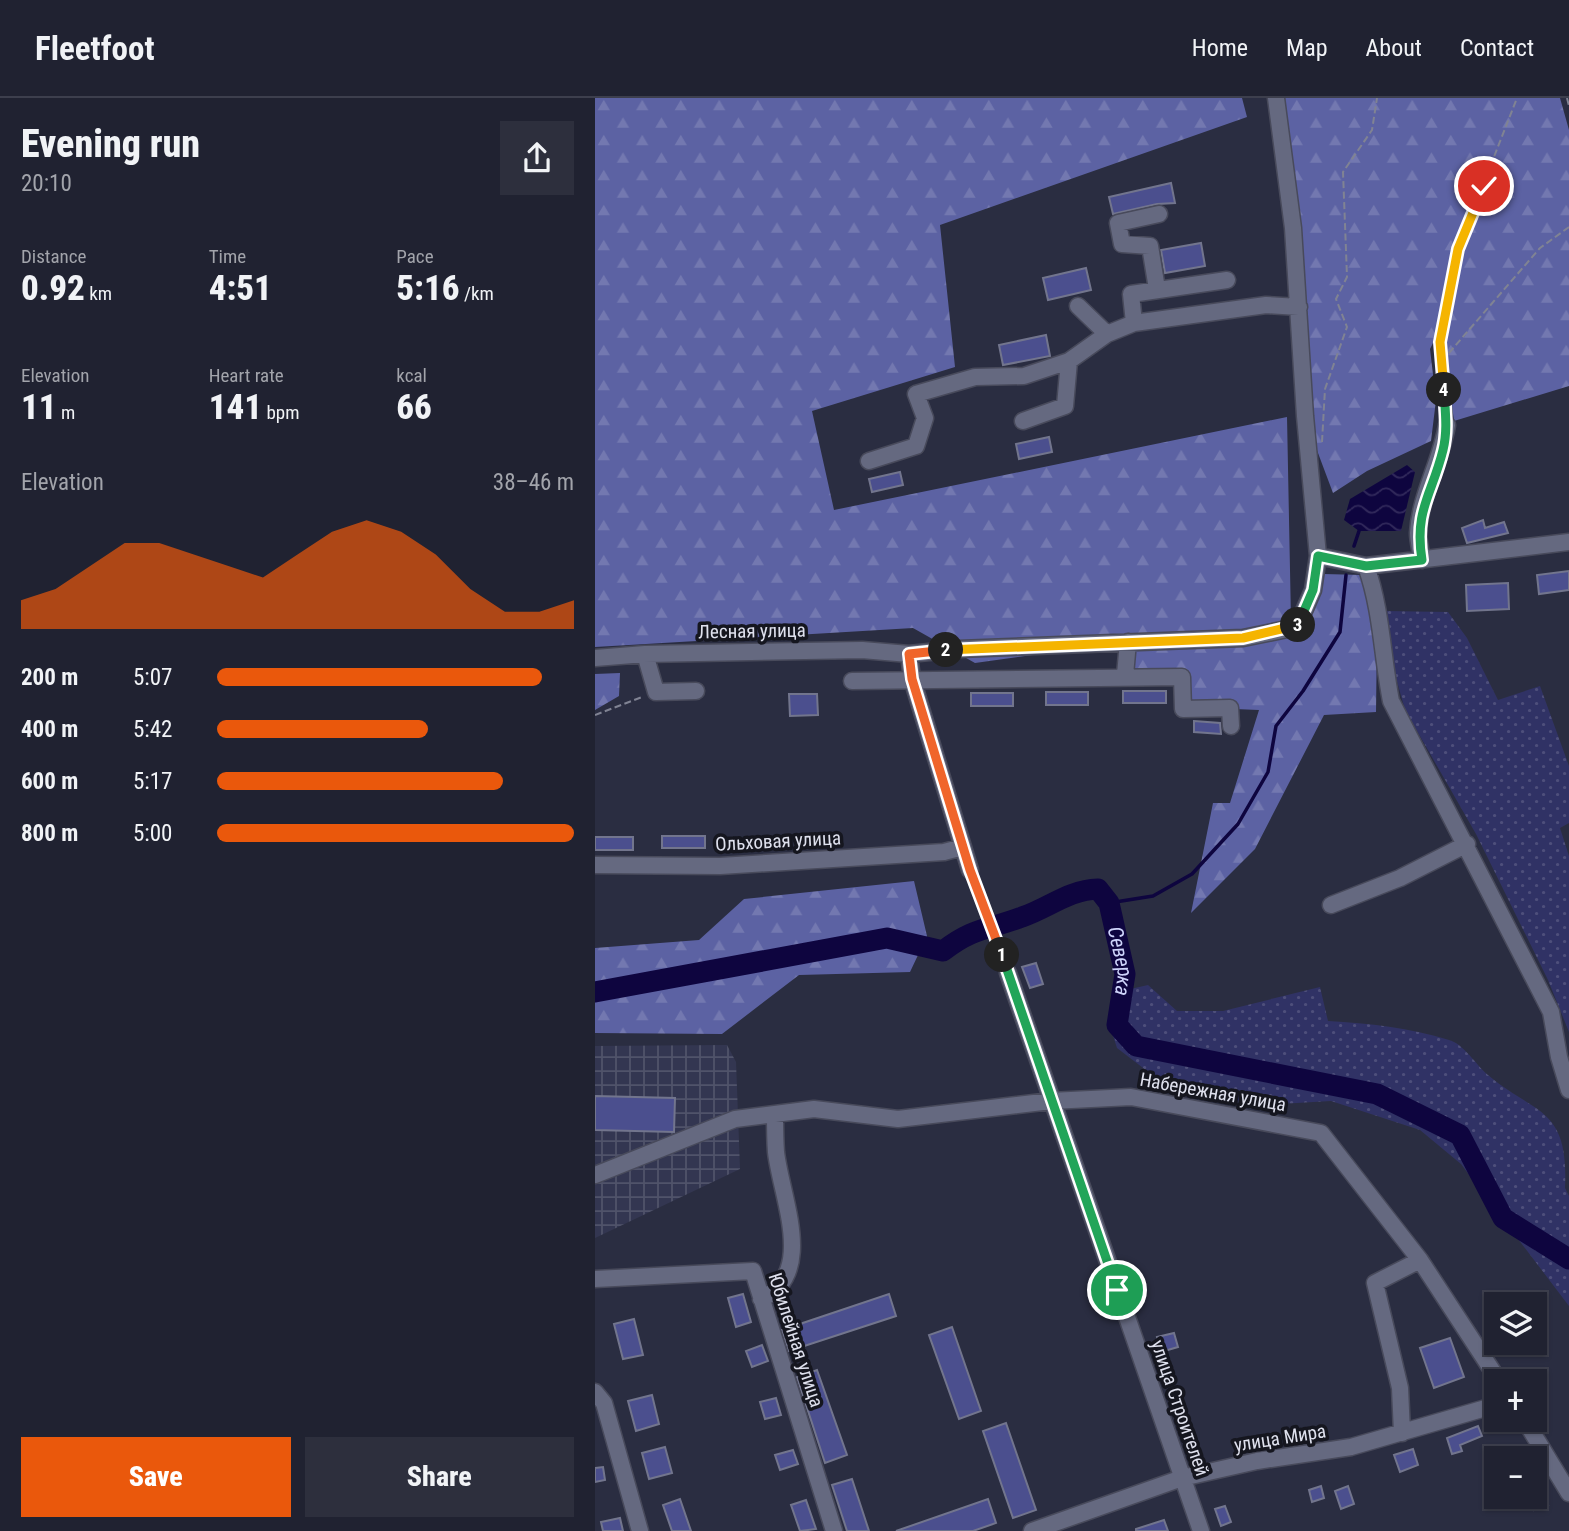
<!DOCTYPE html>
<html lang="en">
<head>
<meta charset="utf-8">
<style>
  :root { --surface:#202231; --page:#2d2f3d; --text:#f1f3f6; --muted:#a2a4ab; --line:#3d3f4d; --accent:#ea580c }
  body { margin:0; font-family:"Roboto Condensed",sans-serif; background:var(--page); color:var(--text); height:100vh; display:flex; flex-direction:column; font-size:26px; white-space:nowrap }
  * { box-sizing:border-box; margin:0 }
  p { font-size:23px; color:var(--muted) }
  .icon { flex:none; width:38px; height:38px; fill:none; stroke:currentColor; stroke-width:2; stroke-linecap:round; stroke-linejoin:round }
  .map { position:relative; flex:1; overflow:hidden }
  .side { display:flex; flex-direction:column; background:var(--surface); width:595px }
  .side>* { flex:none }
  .tools { position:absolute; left:889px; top:1194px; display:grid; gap:14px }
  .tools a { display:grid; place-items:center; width:63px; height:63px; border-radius:0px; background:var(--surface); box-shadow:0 2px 5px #0004,0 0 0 2px var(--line); font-size:35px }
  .pin { position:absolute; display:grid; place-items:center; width:60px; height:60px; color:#fff; margin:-30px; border:4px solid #fff; border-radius:50%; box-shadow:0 2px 7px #0007 }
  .km { position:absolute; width:35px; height:35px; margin:-18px; border-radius:50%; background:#222; color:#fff; font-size:19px; line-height:35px; text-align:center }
  .round { display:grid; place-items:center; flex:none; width:74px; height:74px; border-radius:0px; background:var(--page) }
  .head { display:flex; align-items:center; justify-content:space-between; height:119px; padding:0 21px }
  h1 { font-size:38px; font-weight:800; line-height:52px }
  .metrics { display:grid; grid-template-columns:repeat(3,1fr); gap:10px; height:119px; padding:7px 21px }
  .metrics div { display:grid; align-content:center }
  .metrics b { font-size:35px; font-weight:800 }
  .metrics small { font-size:19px; font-weight:400 }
  .metrics p { font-size:19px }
  .chart { height:196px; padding:14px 21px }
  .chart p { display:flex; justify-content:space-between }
  .chart svg { width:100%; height:126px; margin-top:7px; fill:var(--accent); opacity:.7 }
  .cta { display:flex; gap:14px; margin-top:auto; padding:14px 21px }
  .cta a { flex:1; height:80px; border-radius:0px; background:var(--accent); color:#fff; font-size:28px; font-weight:800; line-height:80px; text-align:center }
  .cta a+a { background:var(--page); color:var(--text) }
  ul { padding:0 21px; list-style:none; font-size:23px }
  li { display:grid; grid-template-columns:112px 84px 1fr; align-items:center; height:52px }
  li i { height:18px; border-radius:9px; background:var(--accent) }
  header { display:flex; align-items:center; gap:42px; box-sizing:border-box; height:98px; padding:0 35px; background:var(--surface); border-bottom:2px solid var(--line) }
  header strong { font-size:33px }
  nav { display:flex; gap:38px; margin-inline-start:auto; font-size:24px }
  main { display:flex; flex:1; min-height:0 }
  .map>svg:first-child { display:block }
  .industrial { fill:url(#industrial-grid) }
  .green { fill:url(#green-dots) }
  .forest { fill:url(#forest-firs) }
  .water { fill:url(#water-waves) }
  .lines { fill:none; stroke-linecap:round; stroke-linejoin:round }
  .stream { stroke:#0e053f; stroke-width:3.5 }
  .river { stroke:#0e053f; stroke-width:21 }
  .building { fill:#4b4f8e; stroke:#72758d; stroke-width:2 }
  .minor-casing { stroke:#484a5b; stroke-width:19 }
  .path { stroke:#808393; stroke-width:2; stroke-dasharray:7 3.5; stroke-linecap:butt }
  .minor { stroke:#656980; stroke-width:16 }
  .split-1-casing { stroke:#fff; stroke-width:14 }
  .split-2-casing { stroke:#fff; stroke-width:14 }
  .split-3-casing { stroke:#fff; stroke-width:14 }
  .split-4-casing { stroke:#fff; stroke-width:14 }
  .split-5-casing { stroke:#fff; stroke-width:14 }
  .split-1 { stroke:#22a559; stroke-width:9 }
  .split-2 { stroke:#f0652b; stroke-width:9 }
  .split-3 { stroke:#f5b400; stroke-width:9 }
  .split-4 { stroke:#22a559; stroke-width:9 }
  .split-5 { stroke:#f5b400; stroke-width:9 }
  .labels { text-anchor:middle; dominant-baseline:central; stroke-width:7; stroke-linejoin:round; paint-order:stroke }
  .street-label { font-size:19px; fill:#dfe1ee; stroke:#15161f }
  .water-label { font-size:21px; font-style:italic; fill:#ced4fa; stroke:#15161f }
</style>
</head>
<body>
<header>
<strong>Fleetfoot</strong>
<nav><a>Home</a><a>Map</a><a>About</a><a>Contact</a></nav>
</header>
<main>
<section class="side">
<div class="head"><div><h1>Evening run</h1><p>20:10</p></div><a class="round"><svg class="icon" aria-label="share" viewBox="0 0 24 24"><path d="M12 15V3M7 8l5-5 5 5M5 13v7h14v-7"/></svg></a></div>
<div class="metrics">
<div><p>Distance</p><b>0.92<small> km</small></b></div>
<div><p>Time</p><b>4:51</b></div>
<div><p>Pace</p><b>5:16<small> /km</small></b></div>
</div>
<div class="metrics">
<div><p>Elevation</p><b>11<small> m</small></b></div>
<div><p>Heart rate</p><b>141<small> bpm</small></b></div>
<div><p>kcal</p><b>66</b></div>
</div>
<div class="chart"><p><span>Elevation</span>38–46 m</p>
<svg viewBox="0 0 160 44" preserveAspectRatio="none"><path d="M0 44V34L10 30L20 22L30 14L40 14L50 18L60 22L70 26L80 18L90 10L100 6L110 10L120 18L130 30L140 38L150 38L160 34V44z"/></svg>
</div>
<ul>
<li><b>200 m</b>5:07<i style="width:91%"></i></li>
<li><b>400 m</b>5:42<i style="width:59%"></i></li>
<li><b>600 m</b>5:17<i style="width:80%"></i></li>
<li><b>800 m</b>5:00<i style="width:100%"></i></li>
</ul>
<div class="cta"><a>Save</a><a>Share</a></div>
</section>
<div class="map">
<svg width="974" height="1433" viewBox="0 0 974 1433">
  <defs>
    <pattern id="industrial-grid" width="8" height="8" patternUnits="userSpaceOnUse" patternTransform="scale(1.75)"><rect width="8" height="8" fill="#333651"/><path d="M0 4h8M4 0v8" fill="none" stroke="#50536a"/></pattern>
    <pattern id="green-dots" width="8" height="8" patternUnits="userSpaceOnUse" patternTransform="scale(1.75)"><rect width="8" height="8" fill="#303265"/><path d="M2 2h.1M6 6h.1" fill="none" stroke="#4e4f7b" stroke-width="1.8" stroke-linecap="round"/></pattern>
    <pattern id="forest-firs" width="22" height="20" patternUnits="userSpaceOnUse" patternTransform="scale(1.75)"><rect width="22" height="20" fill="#5c62a3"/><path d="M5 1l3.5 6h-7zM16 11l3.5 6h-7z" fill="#7378b0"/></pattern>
    <pattern id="water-waves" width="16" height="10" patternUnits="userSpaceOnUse" patternTransform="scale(1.75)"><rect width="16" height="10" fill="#0e053f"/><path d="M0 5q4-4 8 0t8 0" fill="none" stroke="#31295b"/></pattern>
  </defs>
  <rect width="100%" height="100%" fill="#2a2d41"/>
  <path class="industrial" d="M 132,947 L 141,964 L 145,1071 L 0,1140 L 0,948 Z"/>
  <path class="green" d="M 790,513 L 853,514 L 872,540 L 903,602 L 945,588 L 974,668 L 974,725 L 965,730 L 974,758 L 974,934 L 953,882 L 881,736 L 810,612 L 798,569 Z
    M 553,887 L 582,913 L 628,913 L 725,889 L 733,923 C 774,925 815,930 854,942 C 869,946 881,967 893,977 C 940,1017 974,1008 970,1090 L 974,1098 L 974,1208 L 866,1066 L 825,1032 L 736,1003 L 684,1006 L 628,1001 L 556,976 L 522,950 L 513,922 L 518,895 Z"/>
  <path class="forest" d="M 0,0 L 647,0 L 652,19 L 345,127 L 360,269 L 217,313 L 239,412 L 692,319 L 696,523 L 703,537 L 728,476 L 768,477 L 782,535 L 781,614 L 729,617 L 660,751 L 596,815 L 618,705 L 635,705 L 664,612 L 591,609 L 589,576 L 534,575 L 538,543 L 380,565 L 318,530 L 0,549 Z
    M 683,0 L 965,0 L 974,32 L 974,288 L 859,323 L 847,227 L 835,251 L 841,302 L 836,343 L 772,373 L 738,395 L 720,347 L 703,112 Z
    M 25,575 L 24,598 L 0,612 L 0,576 Z
    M 319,783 L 332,838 L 315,874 L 204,877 L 127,936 L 0,935 L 0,850 L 104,842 L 149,801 Z"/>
  <path class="water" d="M 812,367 L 820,374 L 806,433 L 764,433 L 749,422 L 755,401 Z"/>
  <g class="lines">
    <path class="stream" d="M 759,448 L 764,433
      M 514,805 L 558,798 L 597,776 L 643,726 L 673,674 L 681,628 L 708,593 L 745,534 L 751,477"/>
    <path class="river" id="s1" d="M 0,894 L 292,840 L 348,853 C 379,829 393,832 427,819 C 454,810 473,792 503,791 L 514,805 L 530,876 L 522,927 L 541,948 L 782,996 L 865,1037 L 908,1120 L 974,1161"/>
  </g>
  <path class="building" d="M 576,85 L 580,105 L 562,106 L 518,116 L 514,99 Z
    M 606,145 L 610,168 L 570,175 L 566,152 Z
    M 491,170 L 496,192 L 453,202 L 448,180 Z
    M 451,237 L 455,258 L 408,267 L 404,247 Z
    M 454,339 L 457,354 L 424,361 L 421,346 Z
    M 305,374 L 308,387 L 277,394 L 274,381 Z
    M 888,422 L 890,430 L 909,424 L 913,435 L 872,445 L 867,430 Z
    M 974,473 L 974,492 L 944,496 L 942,477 Z
    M 913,485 L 914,511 L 872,513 L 871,487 Z
    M 528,593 L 571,593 L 571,605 L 528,605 Z
    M 451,594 L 493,594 L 493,607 L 451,607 Z
    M 376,595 L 418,595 L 418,608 L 376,608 Z
    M 194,596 L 222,596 L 223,617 L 195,618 Z
    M 599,623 L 625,625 L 626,636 L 599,634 Z
    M 67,738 L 110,738 L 110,750 L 67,750 Z
    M 0,739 L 38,739 L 38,752 L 0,752 Z
    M 441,865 L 448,886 L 435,890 L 427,869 Z
    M 0,998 L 80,1000 L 79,1034 L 0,1032 Z
    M 148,1196 L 156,1224 L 141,1229 L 133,1200 Z
    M 294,1196 L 301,1218 L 194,1253 L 187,1232 Z
    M 39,1221 L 48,1257 L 28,1261 L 19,1226 Z
    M 357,1229 L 386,1313 L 364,1321 L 334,1237 Z
    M 579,1235 L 583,1249 L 566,1254 L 562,1239 Z
    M 855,1240 L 869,1279 L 839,1290 L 825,1250 Z
    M 167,1247 L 173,1263 L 157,1269 L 151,1253 Z
    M 222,1272 L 252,1357 L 230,1365 L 202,1279 Z
    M 57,1297 L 64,1326 L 41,1333 L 33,1303 Z
    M 181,1300 L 186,1317 L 170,1321 L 165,1304 Z
    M 411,1325 L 441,1412 L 418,1420 L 388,1333 Z
    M 883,1328 L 887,1338 L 865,1347 L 867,1353 L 857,1356 L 852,1340 Z
    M 70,1349 L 77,1375 L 54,1381 L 47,1355 Z
    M 818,1351 L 823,1367 L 805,1374 L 799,1357 Z
    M 198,1352 L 203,1366 L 185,1372 L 180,1357 Z
    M 8,1369 L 10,1382 L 0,1384 L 0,1370 Z
    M 940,1376 L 953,1407 L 939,1412 L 933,1398 L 940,1398 Z
    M 257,1381 L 274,1433 L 252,1433 L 237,1387 Z
    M 726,1388 L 729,1400 L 717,1404 L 714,1392 Z
    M 753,1388 L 759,1406 L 746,1411 L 740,1393 Z
    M 85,1401 L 96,1433 L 77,1433 L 68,1407 Z
    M 393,1401 L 401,1425 L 378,1433 L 301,1433 Z
    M 211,1402 L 221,1431 L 205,1433 L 196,1407 Z
    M 630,1408 L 636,1424 L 626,1428 L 620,1411 Z
    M 25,1420 L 28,1433 L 8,1433 L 6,1424 Z
    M 569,1422 L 573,1433 L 541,1433 L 541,1431 Z"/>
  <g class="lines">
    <g class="minor-casing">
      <path id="minor" d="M 562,191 L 555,148 L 527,146 L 523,125 L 564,116
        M 483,208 L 512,236
        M 539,225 L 536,196 L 632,182
        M 428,323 L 470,308 L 474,263
        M 274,363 L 321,348 L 330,320 L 321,296 L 380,279 L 429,278 L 474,263 L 512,236 L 539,225 L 671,207 L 704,209
        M 723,458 L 771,468 L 974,444
        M 827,462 C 826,454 823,443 823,435 C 825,398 846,363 852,327
        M 771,468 C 787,513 787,558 796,603 L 956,914 L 964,959 L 974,992
        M 50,556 L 61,594 L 101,593
        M 314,556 L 317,581 L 375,772
        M 0,560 L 50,556 L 267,552 L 314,556 L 364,551 L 648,540 L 702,529 L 718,492 L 723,458 L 710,318 L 698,130 L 681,0
        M 530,577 L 533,544
        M 257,583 L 587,579 L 588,611 L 635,610 L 636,628
        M 0,767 L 125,768 L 349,754 L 368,749
        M 736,807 L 805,780 L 872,746
        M 413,875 L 606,1433
        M 0,1077 L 140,1021 L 219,1011 L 303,1021 L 456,1003 L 536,999 L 726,1035 L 825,1162 L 904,1283
        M 0,1181 L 158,1173 L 239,1433
        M 166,1201 C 222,1176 186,1099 181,1054 C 180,1041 180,1028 180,1016
        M 0,1294 L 9,1305 L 45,1433
        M 929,1321 L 974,1395
        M 807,1335 L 805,1290 L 780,1185 L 825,1162
        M 437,1433 L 587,1380 L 662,1363 L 756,1349 L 901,1307"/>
    </g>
    <path class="path" d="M 972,0 L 974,8
      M 847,263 L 945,150 L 974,129
      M 850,312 L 845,244 L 863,151 L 922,0
      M 727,344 L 730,291 L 752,229 L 741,201 L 752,179 L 748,74 L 777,32 L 782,0
      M 0,617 L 47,599
      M 380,784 L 408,861"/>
    <use href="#minor" class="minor"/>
  </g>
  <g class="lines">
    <g class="split-1-casing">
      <path id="split-1" d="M 407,857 L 522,1192"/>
    </g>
    <g class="split-2-casing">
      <path id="split-2" d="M 351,552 L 314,556 L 317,581 L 375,772 L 407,857"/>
    </g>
    <g class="split-3-casing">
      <path id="split-3" d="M 351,552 L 648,540 L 703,527"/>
    </g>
    <g class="split-4-casing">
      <path id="split-4" d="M 703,527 L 718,492 L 723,458 L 771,468 L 827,462 C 819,412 837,397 848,352 C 853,332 850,312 849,292"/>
    </g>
    <g class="split-5-casing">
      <path id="split-5" d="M 849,292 L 845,244 L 863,151 L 889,88"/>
    </g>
    <use href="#split-1" class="split-1"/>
    <use href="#split-2" class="split-2"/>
    <use href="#split-3" class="split-3"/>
    <use href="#split-4" class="split-4"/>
    <use href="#split-5" class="split-5"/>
  </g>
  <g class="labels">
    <g class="street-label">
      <text transform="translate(157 533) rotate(-1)">Лесная улица</text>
      <text transform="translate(183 743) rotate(-3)">Ольховая улица</text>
      <text transform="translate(618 994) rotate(10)">Набережная улица</text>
      <text transform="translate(201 1242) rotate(72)">Юбилейная улица</text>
      <text transform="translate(585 1310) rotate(71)">улица Строителей</text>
      <text transform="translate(685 1340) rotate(-9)">улица Мира</text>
    </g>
    <g class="water-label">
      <text stroke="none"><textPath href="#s1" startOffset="600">Северка</textPath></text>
    </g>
  </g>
</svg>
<div class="tools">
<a><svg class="icon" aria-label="layers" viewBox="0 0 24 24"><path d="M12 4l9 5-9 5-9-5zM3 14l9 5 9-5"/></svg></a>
<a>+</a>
<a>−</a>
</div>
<div class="pin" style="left:522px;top:1192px;background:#1e9e55"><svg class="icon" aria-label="arrive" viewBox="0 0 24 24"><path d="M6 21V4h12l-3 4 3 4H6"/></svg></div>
<div class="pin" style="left:889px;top:88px;background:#d93025"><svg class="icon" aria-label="check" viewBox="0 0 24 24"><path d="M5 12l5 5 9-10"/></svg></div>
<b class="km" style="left:407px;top:857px">1</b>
<b class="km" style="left:351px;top:552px">2</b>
<b class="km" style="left:703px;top:527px">3</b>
<b class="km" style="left:849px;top:292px">4</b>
</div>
</main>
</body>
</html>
